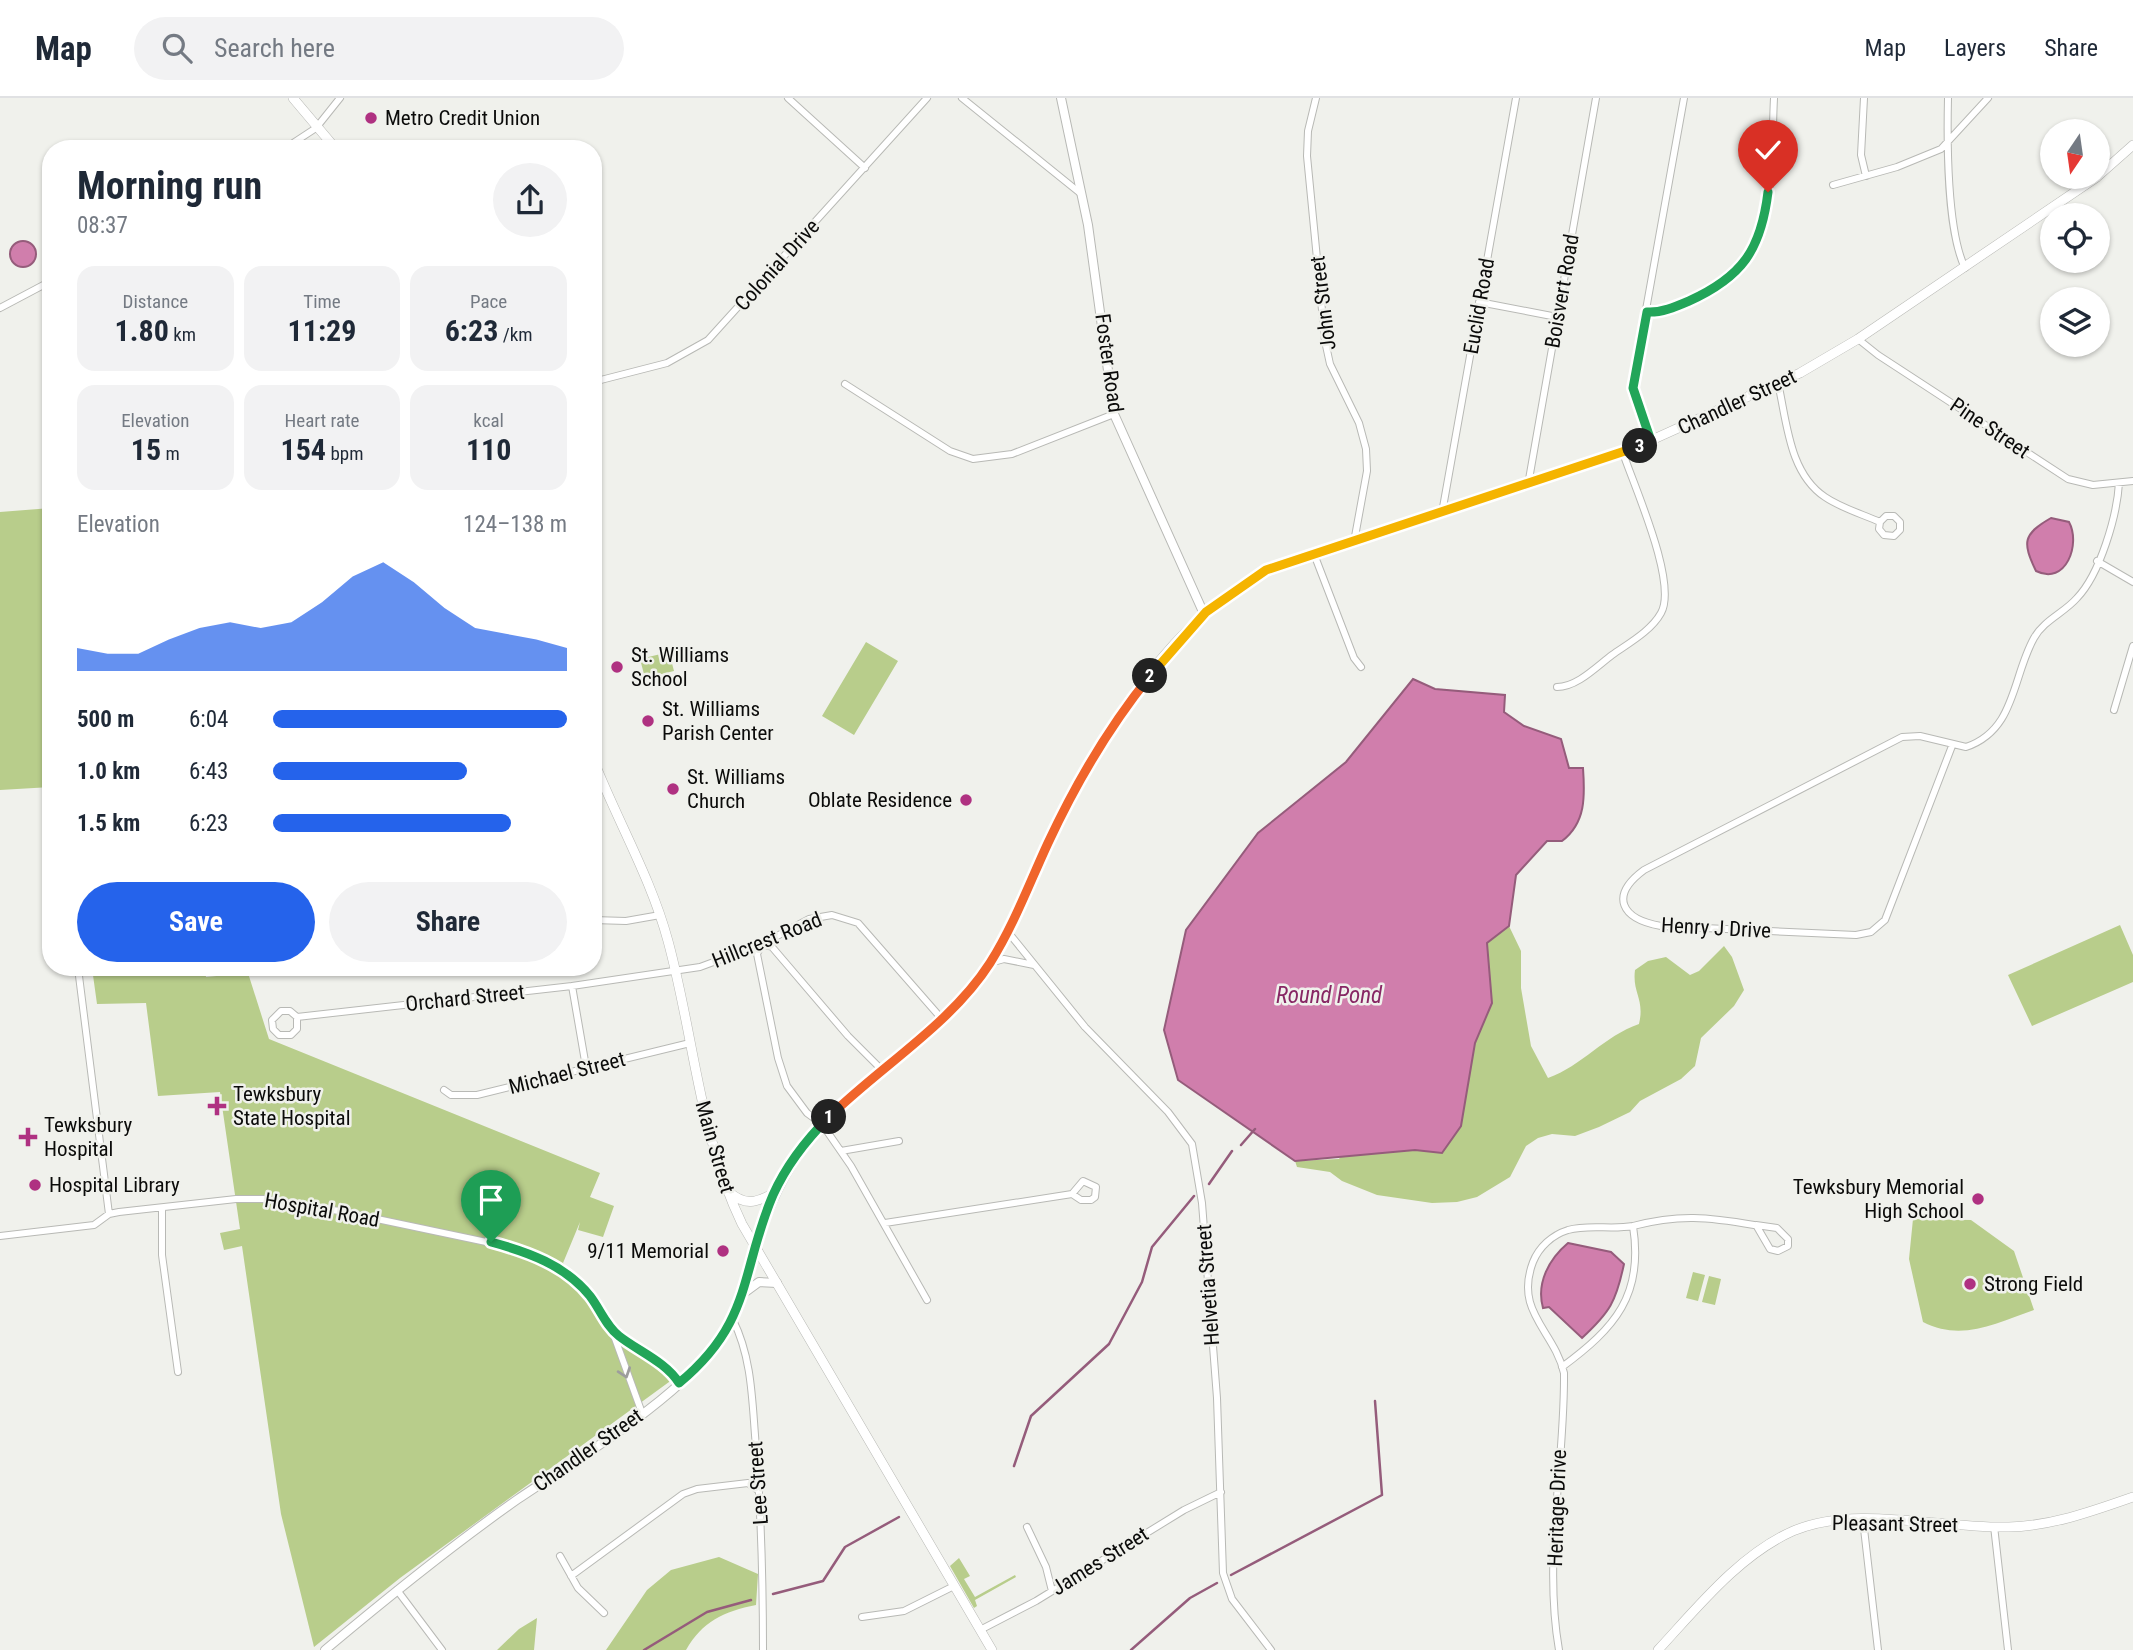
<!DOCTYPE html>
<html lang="en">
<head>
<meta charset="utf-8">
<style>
  :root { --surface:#fff; --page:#f2f2f3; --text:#1f2937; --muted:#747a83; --line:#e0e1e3; --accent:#2563eb }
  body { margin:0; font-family:"Roboto Condensed",sans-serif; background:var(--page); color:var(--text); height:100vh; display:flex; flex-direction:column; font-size:26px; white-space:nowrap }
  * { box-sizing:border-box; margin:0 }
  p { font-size:23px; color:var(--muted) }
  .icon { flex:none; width:38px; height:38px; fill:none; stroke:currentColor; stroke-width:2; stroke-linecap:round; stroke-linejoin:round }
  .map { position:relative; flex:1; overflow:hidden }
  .sheet { position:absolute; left:42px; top:42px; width:560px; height:836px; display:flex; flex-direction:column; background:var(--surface); border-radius:28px; box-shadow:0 2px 5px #0004 }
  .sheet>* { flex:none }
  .needle { width:46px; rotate:193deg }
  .controls { position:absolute; left:2040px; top:21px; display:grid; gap:14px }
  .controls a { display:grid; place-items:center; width:70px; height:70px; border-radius:50%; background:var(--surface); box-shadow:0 2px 5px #0004; font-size:35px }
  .pin { position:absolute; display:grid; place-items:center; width:60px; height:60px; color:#fff; margin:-72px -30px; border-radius:50% 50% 50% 0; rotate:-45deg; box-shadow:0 0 7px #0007 }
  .pin .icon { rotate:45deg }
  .km { position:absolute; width:35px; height:35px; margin:-18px; border-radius:50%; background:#222; color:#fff; font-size:19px; line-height:35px; text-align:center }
  .round { display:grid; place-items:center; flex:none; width:74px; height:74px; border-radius:37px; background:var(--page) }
  .overview { display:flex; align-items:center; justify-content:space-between; height:119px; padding:0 35px }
  h1 { font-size:38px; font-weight:700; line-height:52px }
  .stats { display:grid; grid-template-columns:repeat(3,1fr); gap:10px; height:119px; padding:7px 35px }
  .stats div { display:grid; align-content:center; border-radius:18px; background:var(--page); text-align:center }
  .stats b { font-size:30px; font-weight:700 }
  .stats small { font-size:19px; font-weight:400 }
  .stats p { font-size:19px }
  .chart { height:196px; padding:14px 35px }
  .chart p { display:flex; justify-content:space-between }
  .chart svg { width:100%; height:126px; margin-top:7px; fill:var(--accent); opacity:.7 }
  .action { display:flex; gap:14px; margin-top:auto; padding:14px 35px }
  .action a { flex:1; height:80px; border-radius:42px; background:var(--accent); color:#fff; font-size:28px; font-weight:700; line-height:80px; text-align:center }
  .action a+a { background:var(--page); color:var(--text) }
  ul { padding:0 35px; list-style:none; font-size:23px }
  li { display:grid; grid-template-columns:112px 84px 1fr; align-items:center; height:52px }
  li i { height:18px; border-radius:9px; background:var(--accent) }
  header { display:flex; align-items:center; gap:42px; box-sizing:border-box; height:98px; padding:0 35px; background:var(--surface); border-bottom:2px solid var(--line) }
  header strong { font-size:33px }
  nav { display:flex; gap:38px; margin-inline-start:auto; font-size:24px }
  .search { width:490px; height:63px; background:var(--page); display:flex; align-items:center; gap:18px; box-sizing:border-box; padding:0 24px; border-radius:38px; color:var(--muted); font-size:26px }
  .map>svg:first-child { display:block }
  .green { fill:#b8cd8b }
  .water { fill:#d07eac; stroke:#955c7b; stroke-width:2 }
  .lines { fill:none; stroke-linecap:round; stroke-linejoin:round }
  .stream { stroke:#955c7b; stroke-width:2.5 }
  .minor-casing { stroke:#b8b9b5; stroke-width:8 }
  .tertiary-casing { stroke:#b8b9b5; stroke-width:10 }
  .secondary-casing { stroke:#b8b9b5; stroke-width:10 }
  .minor { stroke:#fff; stroke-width:6 }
  .tertiary { stroke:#fff; stroke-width:8 }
  .secondary { stroke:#fff; stroke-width:9 }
  .oneway { stroke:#9d9d9d }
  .split-1-casing { stroke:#fff; stroke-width:14 }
  .split-2-casing { stroke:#fff; stroke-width:14 }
  .split-3-casing { stroke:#fff; stroke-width:14 }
  .split-4-casing { stroke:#fff; stroke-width:14 }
  .split-1 { stroke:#22a559; stroke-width:9 }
  .split-2 { stroke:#f0652b; stroke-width:9 }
  .split-3 { stroke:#f5b400; stroke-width:9 }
  .split-4 { stroke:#22a559; stroke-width:9 }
  .poi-dot { fill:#af3181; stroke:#f0f1ec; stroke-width:2.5 }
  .labels { text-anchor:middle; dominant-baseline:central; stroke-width:5; stroke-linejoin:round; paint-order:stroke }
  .poi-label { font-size:21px; fill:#0b0b0a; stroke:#f0f1ec; text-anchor:start }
  .street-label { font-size:21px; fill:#0b0b0a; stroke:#f0f1ec }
  .water-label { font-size:23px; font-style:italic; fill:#872764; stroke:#f0f1ec }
</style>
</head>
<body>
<header>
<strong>Map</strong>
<div class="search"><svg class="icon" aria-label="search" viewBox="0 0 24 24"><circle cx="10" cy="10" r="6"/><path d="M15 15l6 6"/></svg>Search here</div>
<nav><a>Map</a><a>Layers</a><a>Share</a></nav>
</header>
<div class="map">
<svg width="2133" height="1552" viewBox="0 0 2133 1552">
  <rect width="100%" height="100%" fill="#f0f1ec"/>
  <path class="green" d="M 51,410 L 51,689 L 0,692 L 0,414 Z
    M 866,544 L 898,563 L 854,637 L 822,618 Z
    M 669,554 L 674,573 L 645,580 L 640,561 Z
    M 2120,827 L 2133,857 L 2133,884 L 2032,928 L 2008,877 Z
    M 1509,828 L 1521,853 L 1521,890 L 1531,948 L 1548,980 C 1582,968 1604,938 1639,926 C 1645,901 1632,895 1635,872 L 1648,863 L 1666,859 L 1690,877 L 1699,873 L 1724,848 L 1732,859 L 1744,892 L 1734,908 L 1701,940 L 1695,968 L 1681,981 L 1640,1003 L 1630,1014 L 1599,1029 L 1575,1038 L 1552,1036 L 1538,1040 L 1526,1048 L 1510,1079 L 1477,1099 L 1457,1104 L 1432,1105 L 1377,1097 L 1342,1083 L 1330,1074 L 1297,1069 L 1295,1063 L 1339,1061 L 1486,845 Z
    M 92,870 L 205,870 L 206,879 L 248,875 L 269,941 L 600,1075 L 590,1099 L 614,1108 L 603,1139 L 578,1132 L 580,1124 L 563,1165 L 584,1185 L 618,1230 L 680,1276 L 400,1480 L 314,1549 L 281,1416 L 242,1148 L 224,1152 L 220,1135 L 240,1131 L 220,994 L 158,998 L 146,905 L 97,906 Z
    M 1913,1121 L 1971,1122 L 2014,1153 L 2034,1212 C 1996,1225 1962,1244 1923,1224 L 1909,1161 Z
    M 1693,1174 L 1705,1177 L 1698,1203 L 1686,1200 Z
    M 1709,1178 L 1721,1181 L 1715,1207 L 1702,1204 Z
    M 719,1459 L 758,1476 L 756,1507 C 724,1513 702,1524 686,1552 L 606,1552 L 647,1492 L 671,1472 Z
    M 959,1460 L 970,1478 L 964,1481 L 975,1499 L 1015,1477 L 1016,1479 L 975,1502 L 977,1508 L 974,1510 L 950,1468 Z
    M 537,1520 L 534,1552 L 497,1552 L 519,1531 Z"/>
  <path class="water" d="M10 156a13 13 0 1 1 26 0a13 13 0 1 1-26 0Z
    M 2051,420 L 2069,424 C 2081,446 2066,488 2036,473 C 2022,444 2023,436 2051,420 Z
    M 1413,581 L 1435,591 L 1505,597 L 1504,614 L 1524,628 L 1561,641 L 1569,670 L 1583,670 C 1585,698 1586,725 1562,743 L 1547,743 L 1516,777 L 1509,828 L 1487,845 L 1492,905 L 1475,945 L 1461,1028 L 1442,1055 L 1415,1052 L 1295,1063 L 1178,982 L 1164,932 L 1186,832 L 1258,735 L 1346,664 Z
    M 1568,1145 L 1611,1154 L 1624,1166 C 1616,1204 1610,1214 1582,1240 L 1549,1209 L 1543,1210 C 1536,1185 1549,1161 1568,1145 Z"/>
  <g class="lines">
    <path class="stream" d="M 1241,1047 L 1255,1031
      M 1209,1086 L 1232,1053
      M 1014,1368 L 1031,1318 L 1109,1246 L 1142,1184 L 1152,1149 L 1194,1098
      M 1231,1477 L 1382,1397 L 1375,1303
      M 773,1496 L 823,1483 L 845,1449 L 899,1419
      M 644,1552 L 707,1514 L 751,1502
      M 1131,1552 L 1190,1500 L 1217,1485"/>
    <g class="minor-casing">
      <path id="minor" d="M 788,0 L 865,70
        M 962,0 L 1080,95
        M 1316,0 L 1308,33 L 1307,58 L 1325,243 L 1330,266 L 1359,325 L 1366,351 L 1367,373 L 1354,444
        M 1864,0 L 1861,57 L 1866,78
        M 1948,0 C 1947,43 1947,133 1965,170
        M 284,51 L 316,30 L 340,0
        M 1833,87 L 1897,69 L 1941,51 L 1988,0
        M 1479,204 L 1557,219
        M 0,210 L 51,183
        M 1647,214 C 1665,216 1682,206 1698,198 C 1781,162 1770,76 1774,0
        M 1858,241 L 1878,257 L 2068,381 L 2093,387 L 2133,383
        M 593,284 L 667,265 L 708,242 L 927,0
        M 1778,285 C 1787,324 1789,375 1825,399 C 1841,410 1862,416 1880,424 L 1879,431 L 1884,437 L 1894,438 L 1900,432 L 1900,424 L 1894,418 L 1886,418 L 1880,424
        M 845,286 L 950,353 L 973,361 L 1012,356 L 1114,316
        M 1651,343 L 1636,306 L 1633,284 L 1684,0
        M 1528,387 L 1596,0
        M 1442,415 L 1516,0
        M 1314,456 L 1354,560 L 1361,569
        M 2097,463 L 2133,484
        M 1557,589 C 1577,589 1596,569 1612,557 C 1629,545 1651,533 1661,515 C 1678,485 1634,388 1623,355
        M 2114,612 L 2133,548
        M 1952,648 L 1885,822 L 1871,834 L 1856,837 L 1661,828 C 1621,821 1609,798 1644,772 L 1902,639 L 1920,638 L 1966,649 C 2016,632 2012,579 2034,540 C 2044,522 2064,515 2077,500 C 2100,476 2117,418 2119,385
        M 593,822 L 626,823 L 660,817
        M 1008,834 L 1085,929 L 1168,1014 L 1192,1046 L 1202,1105 L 1217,1300 L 1223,1475 L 1232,1501 L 1271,1552
        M 990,865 L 1004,861 L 1034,867
        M 78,870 L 109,1116
        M 572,888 L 586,969
        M 297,919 L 297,931 L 291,937 L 279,937 L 273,931 L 272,922 L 281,913 L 290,913 L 297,919 L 572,888 L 700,869 L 762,846 L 809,821 L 832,817 L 858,825 L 941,920
        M 882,972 L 848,938 L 772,849 L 762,846 L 757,856 L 778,960 L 787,988 L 807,1015 L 822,1026 L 851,1068 L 927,1202
        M 444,992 L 451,997 L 477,997 L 690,945
        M 841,1053 L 899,1043
        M 162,1111 L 162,1157 L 178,1274
        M 885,1125 L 1072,1096 L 1081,1102 L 1091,1102 L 1095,1099 L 1096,1089 L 1083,1083 L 1072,1096
        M 1756,1127 L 1777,1130 L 1788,1141 L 1788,1148 L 1778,1153 L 1770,1151 Z
        M 1633,1128 C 1679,1116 1708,1119 1754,1127
        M 0,1138 L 94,1127 L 109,1116 L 119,1114 L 236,1101 L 263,1101 L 339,1113 L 491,1145 C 528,1154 565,1167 590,1198 C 600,1211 606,1228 619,1238 C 638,1253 666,1264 679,1285
        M 733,1222 C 751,1258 752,1298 755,1337 C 761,1409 763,1480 763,1552
        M 613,1235 L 642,1315
        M 1863,1422 L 1878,1552
        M 1994,1428 L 2008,1552
        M 1027,1429 L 1046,1469 L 1052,1493
        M 560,1458 L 578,1490 L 604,1515
        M 571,1478 L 683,1396 L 697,1391 L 748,1385 L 759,1393
        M 397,1492 L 442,1552
        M 862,1519 L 904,1513 L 954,1488
        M 980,1532 L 1036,1503 L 1184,1412 L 1221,1394
        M 1559,1552 C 1543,1460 1565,1367 1564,1275 C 1554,1232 1514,1214 1533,1164 C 1539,1149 1552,1137 1568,1132 C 1589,1126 1611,1132 1633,1128 C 1644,1197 1615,1230 1562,1269"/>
    </g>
    <g class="tertiary-casing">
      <path id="tertiary" d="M 1061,0 L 1088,127 L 1114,316 L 1204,516
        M 744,1195 L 759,1184 L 777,1185
        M 325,1552 C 387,1500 451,1448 518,1401 C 580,1359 681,1300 722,1239 C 741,1212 748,1182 756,1150"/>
    </g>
    <g class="secondary-casing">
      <path id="secondary" d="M 293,0 L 336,51
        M 2098,78 L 2133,47
        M 593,661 C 617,722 651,780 668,843 C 694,938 699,1037 742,1126 L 992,1552
        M 729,1094 C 745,1108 756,1105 774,1095
        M 756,1150 C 785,1044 839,1010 917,941 C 941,920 966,899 984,873 C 1013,834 1028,788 1048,745 C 1094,645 1175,511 1281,466 L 1623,355 L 1800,275 L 1858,241 L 2097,79
        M 1658,1552 C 1697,1510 1739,1457 1793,1433 C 1856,1406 1942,1431 2009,1429 C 2052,1428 2093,1413 2133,1399"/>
    </g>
    <use href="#minor" class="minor"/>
    <use href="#tertiary" class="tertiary"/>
    <use href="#secondary" class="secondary"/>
  </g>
  <defs><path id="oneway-chevron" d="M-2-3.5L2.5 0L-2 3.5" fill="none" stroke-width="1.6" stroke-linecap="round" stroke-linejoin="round" transform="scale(1.75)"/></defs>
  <use class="oneway" href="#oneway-chevron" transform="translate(625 1275) rotate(71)"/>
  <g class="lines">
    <g class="split-1-casing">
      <path id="split-1" d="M 491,1144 C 528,1154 565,1167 590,1198 C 600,1211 606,1228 619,1238 C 638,1253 666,1264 679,1285 C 753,1224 740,1174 773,1097 C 786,1068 807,1041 829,1019"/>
    </g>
    <g class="split-2-casing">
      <path id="split-2" d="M 829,1019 C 881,968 951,926 990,865 C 1014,827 1029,786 1048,745 C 1076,685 1108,630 1150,578"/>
    </g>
    <g class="split-3-casing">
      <path id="split-3" d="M 1150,578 L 1206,514 L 1266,472 L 1640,348"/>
    </g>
    <g class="split-4-casing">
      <path id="split-4" d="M 1640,348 L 1651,343 L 1633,290 L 1647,214 C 1661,215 1675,209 1689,203 C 1742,179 1761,152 1768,94"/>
    </g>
    <use href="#split-1" class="split-1"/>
    <use href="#split-2" class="split-2"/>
    <use href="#split-3" class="split-3"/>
    <use href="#split-4" class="split-4"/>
  </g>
  <g class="poi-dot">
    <circle cx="371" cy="20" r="7"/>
    <circle cx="617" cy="569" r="7"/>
    <circle cx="648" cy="623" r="7"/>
    <circle cx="673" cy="691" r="7"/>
    <circle cx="966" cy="702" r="7"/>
    <path d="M213.5 997.5h7v7h7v7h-7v7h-7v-7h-7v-7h7z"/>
    <path d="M24.5 1028.5h7v7h7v7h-7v7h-7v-7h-7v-7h7z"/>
    <circle cx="35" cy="1087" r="7"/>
    <circle cx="1978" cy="1101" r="7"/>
    <circle cx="723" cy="1153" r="7"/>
    <circle cx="1970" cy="1186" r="7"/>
  </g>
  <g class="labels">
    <g class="poi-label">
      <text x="385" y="20">Metro Credit Union</text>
      <text x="631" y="557">St. Williams<tspan x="631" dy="24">School</tspan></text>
      <text x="662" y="611">St. Williams<tspan x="662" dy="24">Parish Center</tspan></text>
      <text x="687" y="679">St. Williams<tspan x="687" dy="24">Church</tspan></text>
      <text x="952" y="702" text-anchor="end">Oblate Residence</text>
      <text x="233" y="996">Tewksbury<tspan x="233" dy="24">State Hospital</tspan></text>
      <text x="44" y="1027">Tewksbury<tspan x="44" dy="24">Hospital</tspan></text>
      <text x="49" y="1087">Hospital Library</text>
      <text x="1964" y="1089" text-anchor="end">Tewksbury Memorial<tspan x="1964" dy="24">High School</tspan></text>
      <text x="709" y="1153" text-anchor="end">9/11 Memorial</text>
      <text x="1984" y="1186">Strong Field</text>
    </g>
    <g class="street-label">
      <text transform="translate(777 167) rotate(-48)">Colonial Drive</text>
      <text transform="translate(1562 193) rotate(-80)">Boisvert Road</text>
      <text transform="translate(1323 205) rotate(-97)">John Street</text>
      <text transform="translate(1479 208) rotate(-80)">Euclid Road</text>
      <text transform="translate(1109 265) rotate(82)">Foster Road</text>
      <text transform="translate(1737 304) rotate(-25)">Chandler Street</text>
      <text transform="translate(1990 330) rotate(34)">Pine Street</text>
      <text transform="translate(1716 830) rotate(3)">Henry J Drive</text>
      <text transform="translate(767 842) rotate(-22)">Hillcrest Road</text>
      <text transform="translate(465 900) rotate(-6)">Orchard Street</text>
      <text transform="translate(567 975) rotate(-14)">Michael Street</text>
      <text transform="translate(715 1049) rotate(74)">Main Street</text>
      <text transform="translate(322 1112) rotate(10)">Hospital Road</text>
      <text transform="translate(1208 1187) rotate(-94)">Helvetia Street</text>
      <text transform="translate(588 1352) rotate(-35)">Chandler Street</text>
      <text transform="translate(758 1385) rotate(-94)">Lee Street</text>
      <text transform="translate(1557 1410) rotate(-88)">Heritage Drive</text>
      <text transform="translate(1895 1426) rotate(1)">Pleasant Street</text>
      <text transform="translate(1100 1463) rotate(-32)">James Street</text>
    </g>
    <g class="water-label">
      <text x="1329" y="897">Round Pond</text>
    </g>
  </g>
</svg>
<div class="controls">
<a><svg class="needle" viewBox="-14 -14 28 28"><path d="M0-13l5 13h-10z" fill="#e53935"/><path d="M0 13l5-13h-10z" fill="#747a83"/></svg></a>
<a><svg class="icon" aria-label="locate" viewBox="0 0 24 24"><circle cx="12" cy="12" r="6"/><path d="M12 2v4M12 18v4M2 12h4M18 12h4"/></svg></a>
<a><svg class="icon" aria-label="layers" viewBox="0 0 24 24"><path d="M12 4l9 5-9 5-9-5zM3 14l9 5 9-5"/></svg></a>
</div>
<div class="pin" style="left:491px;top:1144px;background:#1e9e55"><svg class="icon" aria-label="arrive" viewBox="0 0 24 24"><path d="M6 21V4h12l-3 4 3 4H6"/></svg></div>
<div class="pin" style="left:1768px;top:94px;background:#d93025"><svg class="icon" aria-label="check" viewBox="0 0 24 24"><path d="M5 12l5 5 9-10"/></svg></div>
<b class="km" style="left:829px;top:1019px">1</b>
<b class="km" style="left:1150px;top:578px">2</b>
<b class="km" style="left:1640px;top:348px">3</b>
<section class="sheet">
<div class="overview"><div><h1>Morning run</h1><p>08:37</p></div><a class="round"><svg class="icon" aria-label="share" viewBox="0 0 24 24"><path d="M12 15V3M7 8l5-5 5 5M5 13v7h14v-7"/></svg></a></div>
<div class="stats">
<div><p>Distance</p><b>1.80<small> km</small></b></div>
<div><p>Time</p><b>11:29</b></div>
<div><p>Pace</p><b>6:23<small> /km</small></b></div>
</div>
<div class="stats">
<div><p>Elevation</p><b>15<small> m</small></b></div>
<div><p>Heart rate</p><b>154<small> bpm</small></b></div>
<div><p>kcal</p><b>110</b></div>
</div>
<div class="chart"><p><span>Elevation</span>124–138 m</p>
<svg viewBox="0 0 160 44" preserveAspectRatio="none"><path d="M0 44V36L10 38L20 38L30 33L40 29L50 27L60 29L70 27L80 20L90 11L100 6L110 13L120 22L130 29L140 31L150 33L160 36V44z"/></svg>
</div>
<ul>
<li><b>500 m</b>6:04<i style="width:100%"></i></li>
<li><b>1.0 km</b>6:43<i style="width:66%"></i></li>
<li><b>1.5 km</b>6:23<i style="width:81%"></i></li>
</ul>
<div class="action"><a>Save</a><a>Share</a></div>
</section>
</div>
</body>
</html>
